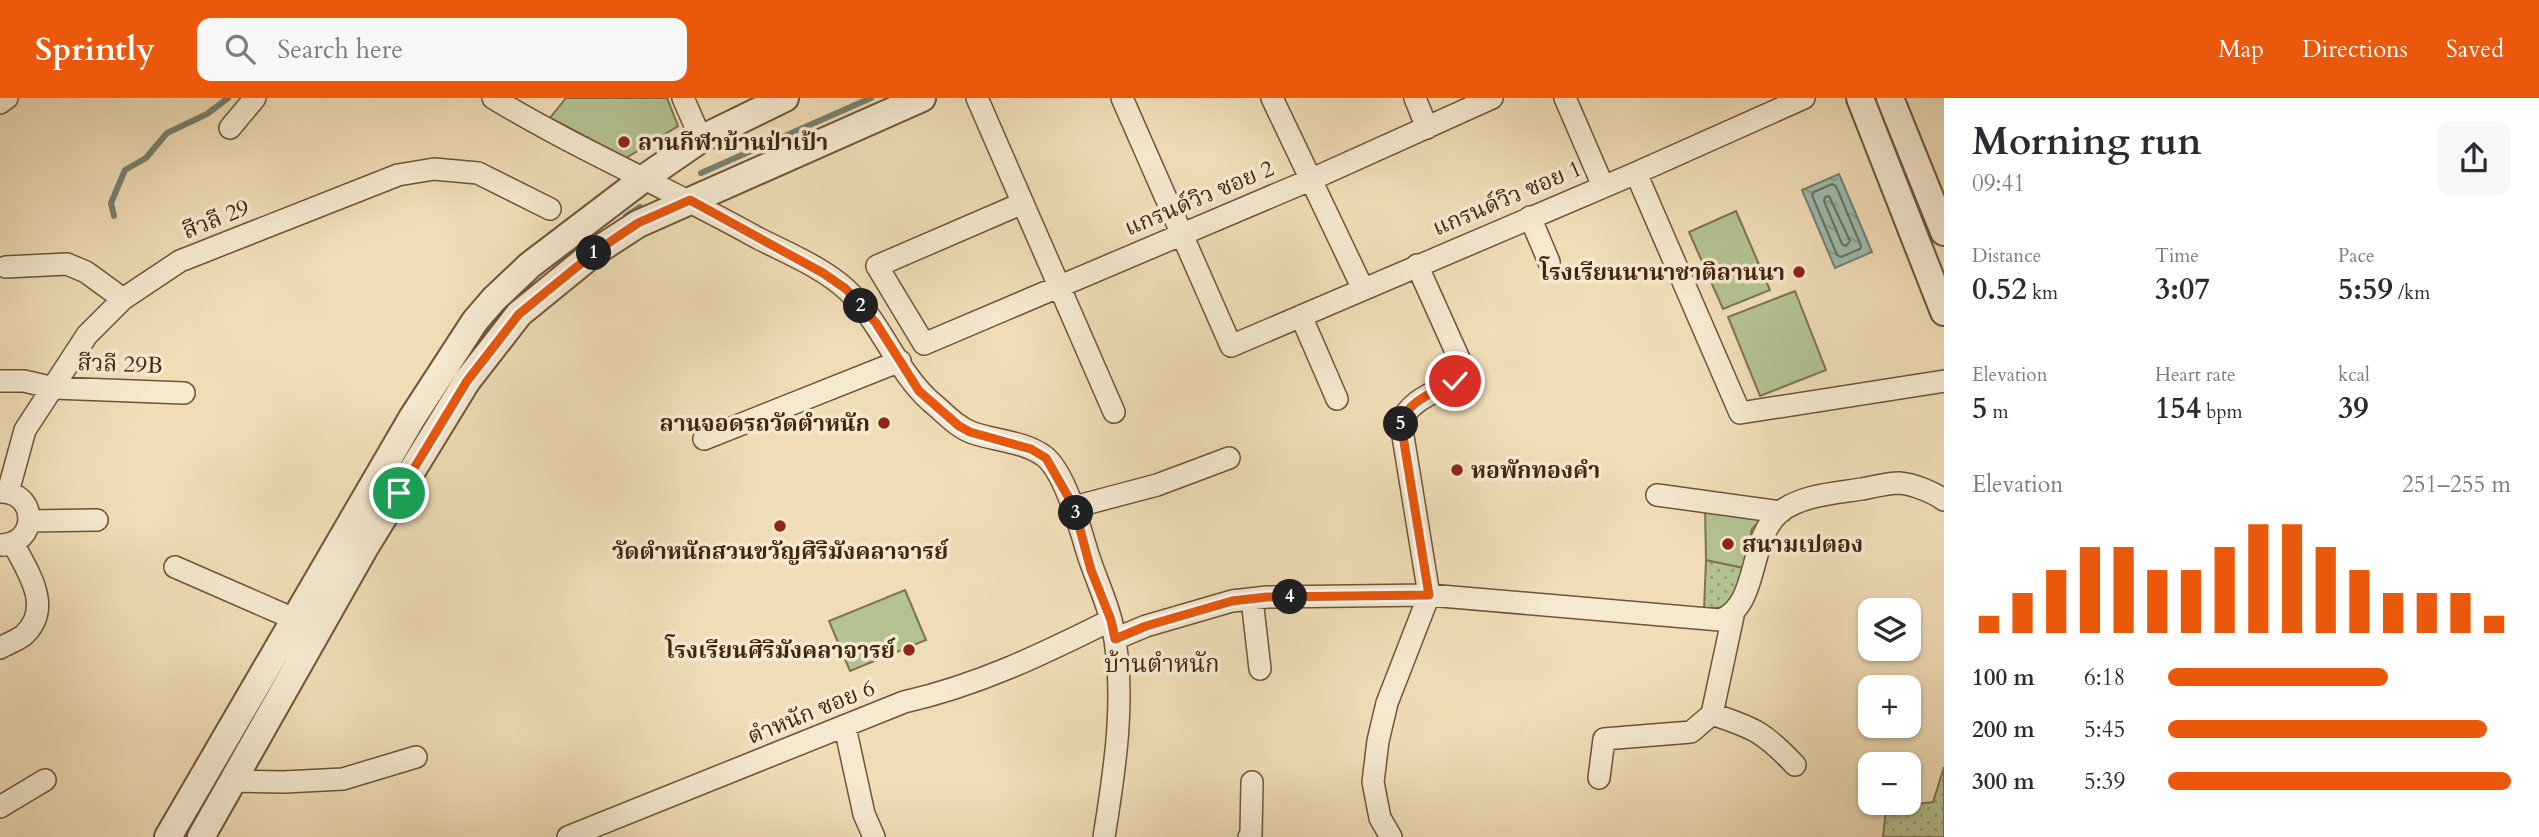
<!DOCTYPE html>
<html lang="en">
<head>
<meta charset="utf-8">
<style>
  :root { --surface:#fff; --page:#f7f7f7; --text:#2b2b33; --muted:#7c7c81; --accent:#ea580c }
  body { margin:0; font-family:Cardo,"Noto Serif Thai",serif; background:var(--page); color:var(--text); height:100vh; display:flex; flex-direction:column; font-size:26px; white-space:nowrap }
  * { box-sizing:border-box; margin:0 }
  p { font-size:23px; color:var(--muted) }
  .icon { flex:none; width:38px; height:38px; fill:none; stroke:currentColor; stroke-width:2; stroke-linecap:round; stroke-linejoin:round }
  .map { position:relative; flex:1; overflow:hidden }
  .panel { display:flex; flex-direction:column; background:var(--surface); width:595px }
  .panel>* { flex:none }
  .buttons { position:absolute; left:1858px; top:500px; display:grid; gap:14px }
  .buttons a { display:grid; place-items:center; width:63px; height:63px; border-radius:14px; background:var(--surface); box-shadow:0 2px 5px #0004; font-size:35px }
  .pin { position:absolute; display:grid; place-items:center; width:60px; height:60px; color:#fff; margin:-30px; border:4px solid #fff; border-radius:50%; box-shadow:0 2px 7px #0007 }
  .km { position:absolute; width:35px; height:35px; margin:-18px; border-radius:50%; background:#222; color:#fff; font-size:19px; line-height:35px; text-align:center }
  .round { display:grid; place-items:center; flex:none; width:74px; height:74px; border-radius:14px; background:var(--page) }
  .overview { display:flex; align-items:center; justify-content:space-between; height:119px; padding:0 28px }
  h1 { font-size:38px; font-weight:700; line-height:52px }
  .stats { display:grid; grid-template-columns:repeat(3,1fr); gap:10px; height:119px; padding:7px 28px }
  .stats div { display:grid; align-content:center }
  .stats b { font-size:30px; font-weight:700 }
  .stats small { font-size:19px; font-weight:400 }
  .stats p { font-size:19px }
  .chart { height:196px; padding:14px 28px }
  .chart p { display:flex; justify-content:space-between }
  .chart svg { width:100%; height:126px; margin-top:7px; stroke:var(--accent); stroke-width:6 }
  ul { padding:0 28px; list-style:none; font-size:23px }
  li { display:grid; grid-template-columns:112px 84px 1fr; align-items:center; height:52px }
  li i { height:18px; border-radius:9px; background:var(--accent) }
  header { display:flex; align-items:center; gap:42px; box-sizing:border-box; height:98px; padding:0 35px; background:var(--accent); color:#fff }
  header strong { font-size:33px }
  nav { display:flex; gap:38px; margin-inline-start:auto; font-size:24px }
  .search { width:490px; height:63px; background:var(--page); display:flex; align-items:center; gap:18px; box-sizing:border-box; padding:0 24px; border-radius:14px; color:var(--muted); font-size:26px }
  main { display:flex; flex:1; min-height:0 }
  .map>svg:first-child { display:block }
  .grass { fill:url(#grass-dots); stroke:#7c7450; stroke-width:2 }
  .garden { fill:#b4c292; stroke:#7c7450; stroke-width:2 }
  .water { fill:url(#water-ripples); stroke:#77806f; stroke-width:2 }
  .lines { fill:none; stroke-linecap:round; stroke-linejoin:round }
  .shore { stroke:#6e715e; stroke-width:2 }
  .stream { stroke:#77806f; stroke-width:6 }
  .minor-casing { stroke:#6e5438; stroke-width:24 }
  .tertiary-casing { stroke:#6e5438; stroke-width:30 }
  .minor { stroke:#f5e9d0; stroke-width:21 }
  .tertiary { stroke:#f5e9d0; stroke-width:26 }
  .route-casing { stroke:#fff; stroke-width:14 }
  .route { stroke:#ea580c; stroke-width:9 }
  .poi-dot { fill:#8f2418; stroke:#f5e9d0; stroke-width:2.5 }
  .labels { text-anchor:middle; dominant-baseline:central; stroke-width:7; stroke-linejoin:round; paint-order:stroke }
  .poi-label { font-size:23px; font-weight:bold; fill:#43260e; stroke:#f5e9d0; text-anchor:start }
  .street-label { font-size:23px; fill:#43260e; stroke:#f5e9d0 }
  .neighbourhood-label { font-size:24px; fill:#43260e; stroke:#f5e9d0 }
</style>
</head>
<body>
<header>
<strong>Sprintly</strong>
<div class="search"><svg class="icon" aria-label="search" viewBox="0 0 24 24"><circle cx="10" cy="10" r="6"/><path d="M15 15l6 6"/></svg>Search here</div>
<nav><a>Map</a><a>Directions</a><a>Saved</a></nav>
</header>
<main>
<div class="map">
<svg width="1944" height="739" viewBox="0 0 1944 739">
  <defs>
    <pattern id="grass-dots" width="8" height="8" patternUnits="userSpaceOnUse" patternTransform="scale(1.75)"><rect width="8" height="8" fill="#b4c292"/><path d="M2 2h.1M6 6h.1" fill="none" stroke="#949d76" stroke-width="1.8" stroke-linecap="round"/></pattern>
    <pattern id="water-ripples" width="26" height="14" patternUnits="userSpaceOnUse" patternTransform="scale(1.75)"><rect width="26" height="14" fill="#9abcaf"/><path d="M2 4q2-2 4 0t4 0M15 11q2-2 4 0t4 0" fill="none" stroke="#7f998d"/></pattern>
  </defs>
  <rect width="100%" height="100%" fill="#f0ddb7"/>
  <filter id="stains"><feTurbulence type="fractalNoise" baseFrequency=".00286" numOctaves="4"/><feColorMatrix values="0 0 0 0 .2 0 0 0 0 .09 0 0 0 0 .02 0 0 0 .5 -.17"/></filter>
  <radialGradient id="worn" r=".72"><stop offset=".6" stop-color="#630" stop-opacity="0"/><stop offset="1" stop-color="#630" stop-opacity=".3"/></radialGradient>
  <path class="grass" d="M 1706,462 L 1744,470 L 1730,509 L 1704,511 Z
    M 1944,669 L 1944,739 L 1883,739 L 1886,710 L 1933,704 Z"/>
  <path class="garden" d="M 566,0 L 667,0 L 678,28 L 626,60 L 550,20 Z
    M 1736,113 L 1770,192 L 1723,211 L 1689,134 Z
    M 1795,193 L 1826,272 L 1760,298 L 1728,219 Z
    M 1705,411 L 1764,419 L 1752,431 L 1744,470 L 1706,462 Z
    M 905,492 L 926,542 L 850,573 L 829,523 Z"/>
  <path class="water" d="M 1839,76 L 1872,154 L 1835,170 L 1802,92 Z"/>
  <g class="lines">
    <path class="shore" d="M 1832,86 L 1836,88 L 1861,148 L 1860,151 L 1841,159 L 1837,157 L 1812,97 L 1814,94 Z
      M 1829,98 L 1850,143 L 1846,148 L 1842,146 L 1824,103 L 1825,99 Z"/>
    <path class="stream" d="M 701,75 L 871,0
      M 114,118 L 111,105 L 125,72 L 146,60 L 167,35 L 207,16 L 228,0
      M 626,118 L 640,109
      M 471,258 L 485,237 L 497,226"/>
    <g class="minor-casing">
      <path id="minor" d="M 493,0 C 577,51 668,90 754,138 C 784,154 821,168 847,192 C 881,224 896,272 930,303 C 944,314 956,329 973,335 C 996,343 1023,343 1044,358 C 1064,373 1079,426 1086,450 C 1093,475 1106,500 1112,526 C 1127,594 1115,671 1104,739
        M 683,0 L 701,41
        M 977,0 L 1114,314
        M 1122,0 L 1231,248 L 1636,75 L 1804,0
        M 1272,0 L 1363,191
        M 1415,0 L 1427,30
        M 1565,0 L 1603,88
        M 0,5 L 7,0
        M 230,30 L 255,0
        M 1636,75 L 1740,315 L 1944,283
        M 1023,105 L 877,168 L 924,246 L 1310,82 L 1492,0
        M 1530,119 L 1549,164
        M 6,169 L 67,166 L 86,174 L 123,201
        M 1301,218 L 1337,301
        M 0,283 L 24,283 L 54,290 L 184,295
        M 704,341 L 900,263
        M 0,394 C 38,393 39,447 0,447
        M 8,394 L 25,332 L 87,237 L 123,201 L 180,163 L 398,77 L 434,71 L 478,75 L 550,111
        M 1657,397 L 1781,414
        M 1074,409 L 1157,387 L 1229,360
        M 29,423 L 97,422
        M 175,469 L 294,521
        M 1252,501 L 1260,571
        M 1115,541 L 1146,528 L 1232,503 L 1267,499 L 1429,497 L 1720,522 C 1760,507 1747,442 1780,414 C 1801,397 1836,395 1862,391 C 1873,389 1887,385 1899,385 C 1913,386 1933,394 1944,402
        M 0,550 C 7,546 18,542 24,537 C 54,509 27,473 13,445
        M 1712,616 C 1754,630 1764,634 1795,667
        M 845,629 L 864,716 L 874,739
        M 1599,680 L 1604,641 L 1691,634 L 1712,616 L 1733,518
        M 232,683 L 284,684 L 343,681 L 416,659
        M 0,709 L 45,682
        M 568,739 L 904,604 C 979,587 1043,556 1111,522
        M 1249,739 L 1251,736 L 1252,684
        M 1391,739 L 1380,720 L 1373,684 L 1378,643 L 1387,605 L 1429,497 L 1401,326 C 1407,303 1436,294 1455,283 L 1461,265 L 1417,167"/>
    </g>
    <g class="tertiary-casing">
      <path id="tertiary" d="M 1860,0 L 1944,214
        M 1890,0 L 1944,134
        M 168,739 L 412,320 L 475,223 L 494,201 L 530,167 L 643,81 L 701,41 L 785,0
        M 201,739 L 364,451 L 467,283 L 519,216 L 595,154 L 638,126 L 922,0"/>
    </g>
    <use href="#minor" class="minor"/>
    <use href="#tertiary" class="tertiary"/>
  </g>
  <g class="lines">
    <g class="route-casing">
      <path id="route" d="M 399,395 L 467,283 L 519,216 L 595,154 L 638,125 L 690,102 L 823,175 L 846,191 L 876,225 L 919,293 L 959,328 L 970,334 L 1031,351 L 1046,360 L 1074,409 L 1091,472 L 1111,522 L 1115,541 L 1146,528 L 1232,503 L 1267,499 L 1429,497 L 1401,326 C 1407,302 1436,294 1455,283"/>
    </g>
    <use href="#route" class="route"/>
  </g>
  <g class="poi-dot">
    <circle cx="624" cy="44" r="7"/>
    <circle cx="1799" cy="174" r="7"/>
    <circle cx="884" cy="325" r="7"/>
    <circle cx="1457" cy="372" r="7"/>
    <circle cx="780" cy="428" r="7"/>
    <circle cx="1728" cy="446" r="7"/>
    <circle cx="909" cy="552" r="7"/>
  </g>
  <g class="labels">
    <g class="poi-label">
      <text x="638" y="44">ลานกีฬาบ้านป่าเป้า</text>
      <text x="1785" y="174" text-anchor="end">โรงเรียนนานาชาติลานนา</text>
      <text x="870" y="325" text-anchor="end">ลานจอดรถวัดตำหนัก</text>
      <text x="1471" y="372">หอพักทองคำ</text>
      <text x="1742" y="446">สนามเปตอง</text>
      <text x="780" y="453" text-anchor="middle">วัดตำหนักสวนขวัญศิริมังคลาจารย์</text>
      <text x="895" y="552" text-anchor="end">โรงเรียนศิริมังคลาจารย์</text>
    </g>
    <g class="street-label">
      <text transform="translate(1199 100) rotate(-23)">แกรนด์วิว ซอย 2</text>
      <text transform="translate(1507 100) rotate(-23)">แกรนด์วิว ซอย 1</text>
      <text transform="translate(216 121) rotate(-22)">สีวลี 29</text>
      <text transform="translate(120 266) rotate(2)">สีวลี 29B</text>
      <text transform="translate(811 614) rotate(-22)">ตำหนัก ซอย 6</text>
    </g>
    <g class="neighbourhood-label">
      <text x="1162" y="566">บ้านตำหนัก</text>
    </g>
  </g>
  <rect width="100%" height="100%" filter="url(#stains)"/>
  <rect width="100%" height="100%" fill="url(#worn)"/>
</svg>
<div class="buttons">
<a><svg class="icon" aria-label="layers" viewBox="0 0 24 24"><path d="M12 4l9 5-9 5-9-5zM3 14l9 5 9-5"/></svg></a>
<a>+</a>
<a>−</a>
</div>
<div class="pin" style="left:399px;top:395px;background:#1e9e55"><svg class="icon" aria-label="arrive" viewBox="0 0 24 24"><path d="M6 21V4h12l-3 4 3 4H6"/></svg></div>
<div class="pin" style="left:1455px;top:283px;background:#d93025"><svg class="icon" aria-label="check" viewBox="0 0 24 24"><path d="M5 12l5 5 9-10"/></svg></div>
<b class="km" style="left:594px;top:155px">1</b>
<b class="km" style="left:861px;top:208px">2</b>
<b class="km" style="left:1076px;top:415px">3</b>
<b class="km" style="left:1290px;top:499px">4</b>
<b class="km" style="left:1401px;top:326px">5</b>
</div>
<section class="panel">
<div class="overview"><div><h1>Morning run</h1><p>09:41</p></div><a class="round"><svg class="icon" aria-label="share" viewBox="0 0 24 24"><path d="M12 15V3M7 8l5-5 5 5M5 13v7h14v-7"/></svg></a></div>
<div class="stats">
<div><p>Distance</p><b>0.52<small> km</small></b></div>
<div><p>Time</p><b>3:07</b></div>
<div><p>Pace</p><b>5:59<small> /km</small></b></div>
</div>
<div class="stats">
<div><p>Elevation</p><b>5<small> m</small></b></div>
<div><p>Heart rate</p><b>154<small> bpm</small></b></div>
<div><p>kcal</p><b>39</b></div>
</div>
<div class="chart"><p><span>Elevation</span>251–255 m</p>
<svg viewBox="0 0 160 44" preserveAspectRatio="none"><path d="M5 44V38M15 44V30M25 44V22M35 44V14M45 44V14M55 44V22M65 44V22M75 44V14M85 44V6M95 44V6M105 44V14M115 44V22M125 44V30M135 44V30M145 44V30M155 44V38"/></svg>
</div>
<ul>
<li><b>100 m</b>6:18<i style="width:64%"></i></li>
<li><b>200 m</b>5:45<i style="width:93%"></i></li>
<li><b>300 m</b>5:39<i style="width:100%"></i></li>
</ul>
</section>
</main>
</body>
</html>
